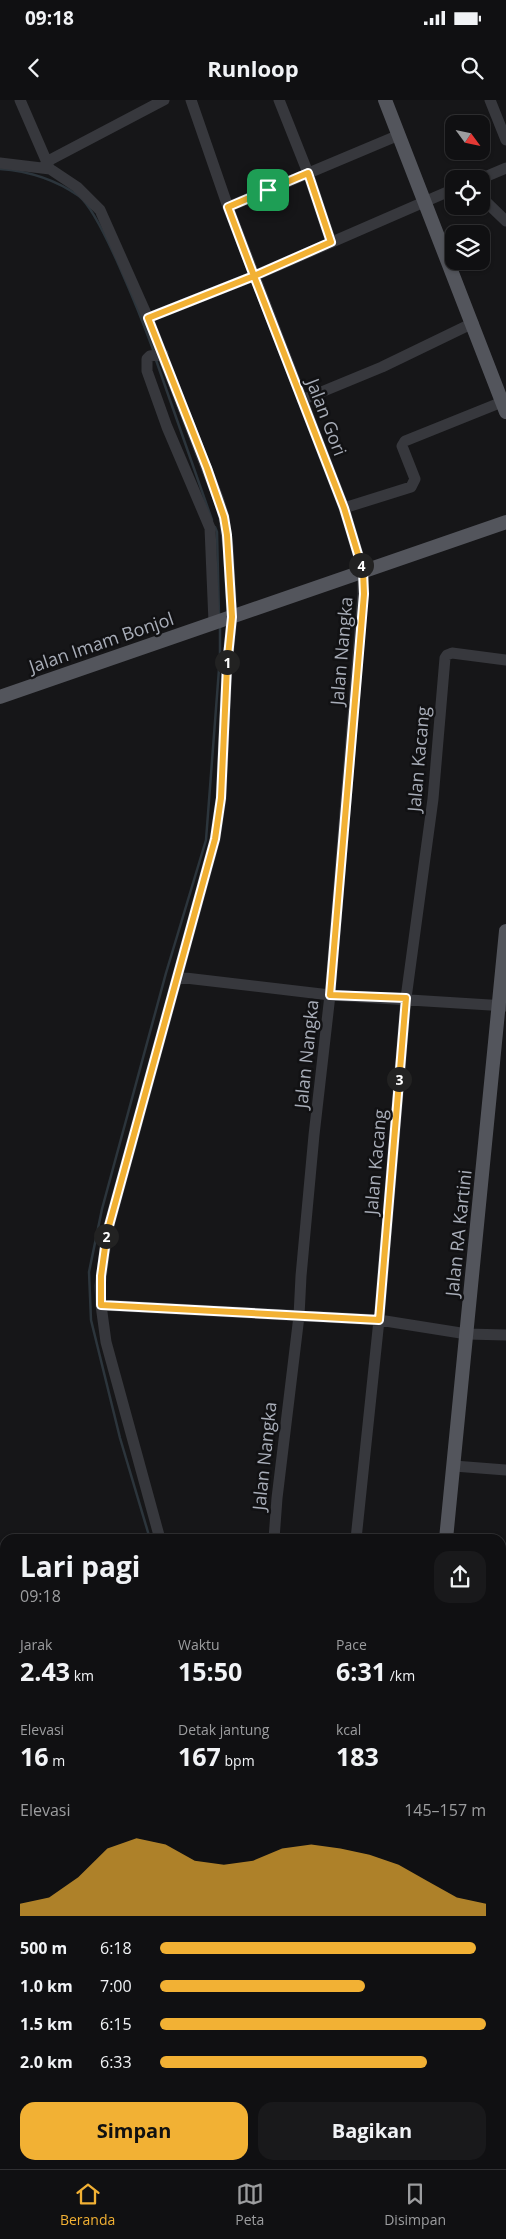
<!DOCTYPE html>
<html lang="id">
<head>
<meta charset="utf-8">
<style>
  :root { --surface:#101012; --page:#19191b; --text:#f1f3f6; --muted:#9c9d9f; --line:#303032; --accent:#f2b134 }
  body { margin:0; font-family:"Open Sans",sans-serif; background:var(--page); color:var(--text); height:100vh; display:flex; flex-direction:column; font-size:19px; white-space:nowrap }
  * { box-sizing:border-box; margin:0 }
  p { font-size:16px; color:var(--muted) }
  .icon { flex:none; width:28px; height:28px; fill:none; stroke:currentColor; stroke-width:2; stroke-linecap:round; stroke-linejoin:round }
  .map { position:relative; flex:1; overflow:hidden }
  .sheet { position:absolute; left:0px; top:1434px; width:506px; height:636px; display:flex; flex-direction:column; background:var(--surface); border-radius:15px 15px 0 0; box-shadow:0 1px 4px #0004,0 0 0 1px var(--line) }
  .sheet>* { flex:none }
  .needle { width:32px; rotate:123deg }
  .buttons { position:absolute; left:445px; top:15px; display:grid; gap:10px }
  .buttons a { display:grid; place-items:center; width:45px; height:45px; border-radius:10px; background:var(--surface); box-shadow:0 1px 4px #0004,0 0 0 1px var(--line); font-size:25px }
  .pin { position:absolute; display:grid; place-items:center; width:42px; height:42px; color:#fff; margin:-21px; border-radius:10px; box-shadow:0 2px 8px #0006 }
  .km { position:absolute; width:25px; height:25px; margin:-12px; border-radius:50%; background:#222; color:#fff; font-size:14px; line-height:25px; text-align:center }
  .round { display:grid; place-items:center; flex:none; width:52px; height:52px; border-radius:15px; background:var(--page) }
  .head { display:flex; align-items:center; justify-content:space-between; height:85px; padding:0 20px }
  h1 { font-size:28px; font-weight:700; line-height:38px }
  .metrics { display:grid; grid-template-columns:repeat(3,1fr); gap:8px; height:85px; padding:5px 20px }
  .metrics div { display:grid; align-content:center }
  .metrics b { font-size:25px; font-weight:700 }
  .metrics small { font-size:14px; font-weight:400 }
  .metrics p { font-size:14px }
  .chart { height:140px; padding:10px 20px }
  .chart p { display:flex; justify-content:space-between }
  .chart svg { width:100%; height:90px; margin-top:5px; fill:var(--accent); opacity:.7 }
  .primary-button { display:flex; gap:10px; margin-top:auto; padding:10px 20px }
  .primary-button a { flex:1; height:58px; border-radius:15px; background:var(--accent); color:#111; font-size:20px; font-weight:700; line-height:58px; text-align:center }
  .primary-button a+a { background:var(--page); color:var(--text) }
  ul { padding:0 20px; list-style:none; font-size:16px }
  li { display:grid; grid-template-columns:80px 60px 1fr; align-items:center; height:38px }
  li i { height:12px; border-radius:6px; background:var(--accent) }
  .status { display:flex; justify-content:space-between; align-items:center; height:35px; padding:0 25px; background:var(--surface); direction:ltr }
  .status svg { height:14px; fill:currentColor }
  header { display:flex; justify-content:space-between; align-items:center; height:65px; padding:0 20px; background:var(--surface); font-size:22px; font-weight:700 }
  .tab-bar { display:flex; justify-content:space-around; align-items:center; height:70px; border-top:1px solid var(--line); background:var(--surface); font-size:14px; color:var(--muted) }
  .tab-bar a { display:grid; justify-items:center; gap:2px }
  .tab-bar .selected { color:var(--accent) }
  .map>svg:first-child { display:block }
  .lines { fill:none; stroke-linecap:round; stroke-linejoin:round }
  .stream { stroke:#2c353c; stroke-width:2.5 }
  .minor { stroke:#37383d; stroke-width:11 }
  .major { stroke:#53555c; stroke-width:14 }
  .route-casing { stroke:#fff; stroke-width:10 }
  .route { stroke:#f2b134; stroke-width:6 }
  .labels { text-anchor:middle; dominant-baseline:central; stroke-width:5; stroke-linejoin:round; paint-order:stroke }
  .street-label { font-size:18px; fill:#a8adb8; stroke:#111113 }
</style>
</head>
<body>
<div class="status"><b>09:18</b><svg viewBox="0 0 49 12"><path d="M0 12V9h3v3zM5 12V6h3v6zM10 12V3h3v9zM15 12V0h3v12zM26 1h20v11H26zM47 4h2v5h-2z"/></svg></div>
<header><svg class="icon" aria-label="back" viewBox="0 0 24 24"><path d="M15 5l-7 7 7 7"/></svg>Runloop<svg class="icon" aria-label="search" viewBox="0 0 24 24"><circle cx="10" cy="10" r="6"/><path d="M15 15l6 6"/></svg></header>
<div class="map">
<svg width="506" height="2069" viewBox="0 0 506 2069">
  <rect width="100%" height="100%" fill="#161618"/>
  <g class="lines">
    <path class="stream" d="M 0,69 C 28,71 56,80 79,96 C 101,113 143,222 154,252
      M 156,260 L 212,420
      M 215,427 L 217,432 L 219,516
      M 150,1439 L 120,1338 L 91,1220 L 89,1172 L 102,1109 L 166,873 L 206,740 L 220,556 L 220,527
      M 186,2069 L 190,2065"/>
    <path class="minor" d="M 20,0 L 49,67
      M 191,0 L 228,107 L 344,408 L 363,471 L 363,494 L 330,895 L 314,1035 L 301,1176 L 299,1216 L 277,1398 L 274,1439
      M 279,0 L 308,73 L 331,142
      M 490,0 L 506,40
      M 46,62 L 164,0
      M 0,63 L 50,69 L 77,87 L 100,110 L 148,218 L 218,398 L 224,417 L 228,447 L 232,517 L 227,566 L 221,698 L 215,739 L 107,1133 L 100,1186 L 101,1205 L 106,1242 L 160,1439
      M 480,79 L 506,68
      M 481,97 L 506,121
      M 228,107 L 399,35
      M 148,218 L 254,176 L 454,89
      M 163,254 L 150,256 L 147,259 L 147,271 L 167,327 L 210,428 L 214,522
      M 302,300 L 382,267 L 473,223
      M 344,408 L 411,387 L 415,379 L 402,346 L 405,341 L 502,302
      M 177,877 L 330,895 L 506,906
      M 101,1205 L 379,1220 L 467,1234 L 506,1235
      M 454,1366 L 506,1370
      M 356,1439 L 379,1220 L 406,898 L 433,699 L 445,558 L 447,555 L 452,553 L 506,560
      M 501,1570 L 506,1571
      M 501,1772 L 506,1772
      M 501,1948 L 506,1904
      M 501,2061 L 506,2062
      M 196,2069 L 201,2065
      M 212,2069 L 212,2065
      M 304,2069 L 305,2065"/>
    <path class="major" d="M 385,0 L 506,312
      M 0,597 L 506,422
      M 446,1439 L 506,831
      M 391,2069 L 391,2065"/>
  </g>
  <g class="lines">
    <g class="route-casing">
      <path id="route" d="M 268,90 L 228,107 L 254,176 L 148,218 L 207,368 L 224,417 L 227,435 L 232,517 L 227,566 L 221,698 L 215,739 L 107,1133 L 101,1176 L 101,1205 L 379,1220 L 406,898 L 330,895 L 364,494 L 363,471 L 344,408 L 254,176 L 331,142 L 308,73 L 268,90"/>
    </g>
    <use href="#route" class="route"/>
  </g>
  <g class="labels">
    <g class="street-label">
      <text transform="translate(327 317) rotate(69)">Jalan Gori</text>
      <text transform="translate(101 542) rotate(-19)">Jalan Imam Bonjol</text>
      <text transform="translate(341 551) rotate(-85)">Jalan Nangka</text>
      <text transform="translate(418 659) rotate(-85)">Jalan Kacang</text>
      <text transform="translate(306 954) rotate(-84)">Jalan Nangka</text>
      <text transform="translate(375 1062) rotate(-85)">Jalan Kacang</text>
      <text transform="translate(458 1133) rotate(-84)">Jalan RA Kartini</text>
      <text transform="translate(264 1356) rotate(-84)">Jalan Nangka</text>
    </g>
  </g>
</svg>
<div class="buttons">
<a><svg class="needle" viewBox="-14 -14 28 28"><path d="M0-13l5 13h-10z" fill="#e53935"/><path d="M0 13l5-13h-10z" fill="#9c9d9f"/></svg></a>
<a><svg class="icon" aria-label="locate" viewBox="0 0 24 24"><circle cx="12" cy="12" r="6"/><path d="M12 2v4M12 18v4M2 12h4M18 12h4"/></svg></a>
<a><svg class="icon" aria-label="layers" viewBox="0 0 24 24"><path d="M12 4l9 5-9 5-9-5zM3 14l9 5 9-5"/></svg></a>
</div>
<div class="pin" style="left:268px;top:90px;background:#1e9e55"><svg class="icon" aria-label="arrive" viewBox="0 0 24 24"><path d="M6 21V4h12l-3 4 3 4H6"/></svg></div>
<b class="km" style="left:227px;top:562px">1</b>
<b class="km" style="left:106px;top:1136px">2</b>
<b class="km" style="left:399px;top:979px">3</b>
<b class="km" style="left:361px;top:465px">4</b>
<section class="sheet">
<div class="head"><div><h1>Lari pagi</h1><p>09:18</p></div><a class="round"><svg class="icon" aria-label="share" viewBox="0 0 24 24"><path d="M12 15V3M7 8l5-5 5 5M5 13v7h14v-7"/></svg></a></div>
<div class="metrics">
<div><p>Jarak</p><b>2.43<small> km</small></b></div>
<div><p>Waktu</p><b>15:50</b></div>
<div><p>Pace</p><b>6:31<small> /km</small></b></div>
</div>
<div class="metrics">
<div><p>Elevasi</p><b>16<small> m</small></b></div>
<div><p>Detak jantung</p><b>167<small> bpm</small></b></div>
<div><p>kcal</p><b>183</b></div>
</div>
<div class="chart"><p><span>Elevasi</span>145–157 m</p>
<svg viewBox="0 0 160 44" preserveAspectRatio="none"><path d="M0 44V38L10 35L20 25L30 11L40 6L50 9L60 17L70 19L80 17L90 11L100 9L110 11L120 14L130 19L140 27L150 35L160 38V44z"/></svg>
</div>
<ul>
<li><b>500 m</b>6:18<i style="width:97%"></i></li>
<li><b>1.0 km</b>7:00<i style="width:63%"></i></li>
<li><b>1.5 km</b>6:15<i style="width:100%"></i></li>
<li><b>2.0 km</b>6:33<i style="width:82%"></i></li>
</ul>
<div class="primary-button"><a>Simpan</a><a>Bagikan</a></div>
</section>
</div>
<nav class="tab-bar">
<a class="selected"><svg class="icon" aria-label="home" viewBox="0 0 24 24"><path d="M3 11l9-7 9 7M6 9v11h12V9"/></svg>Beranda</a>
<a><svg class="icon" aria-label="map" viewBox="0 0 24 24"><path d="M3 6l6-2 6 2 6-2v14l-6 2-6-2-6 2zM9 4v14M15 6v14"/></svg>Peta</a>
<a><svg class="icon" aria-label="saved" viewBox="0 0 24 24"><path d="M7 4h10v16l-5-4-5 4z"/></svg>Disimpan</a>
</nav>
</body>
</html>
